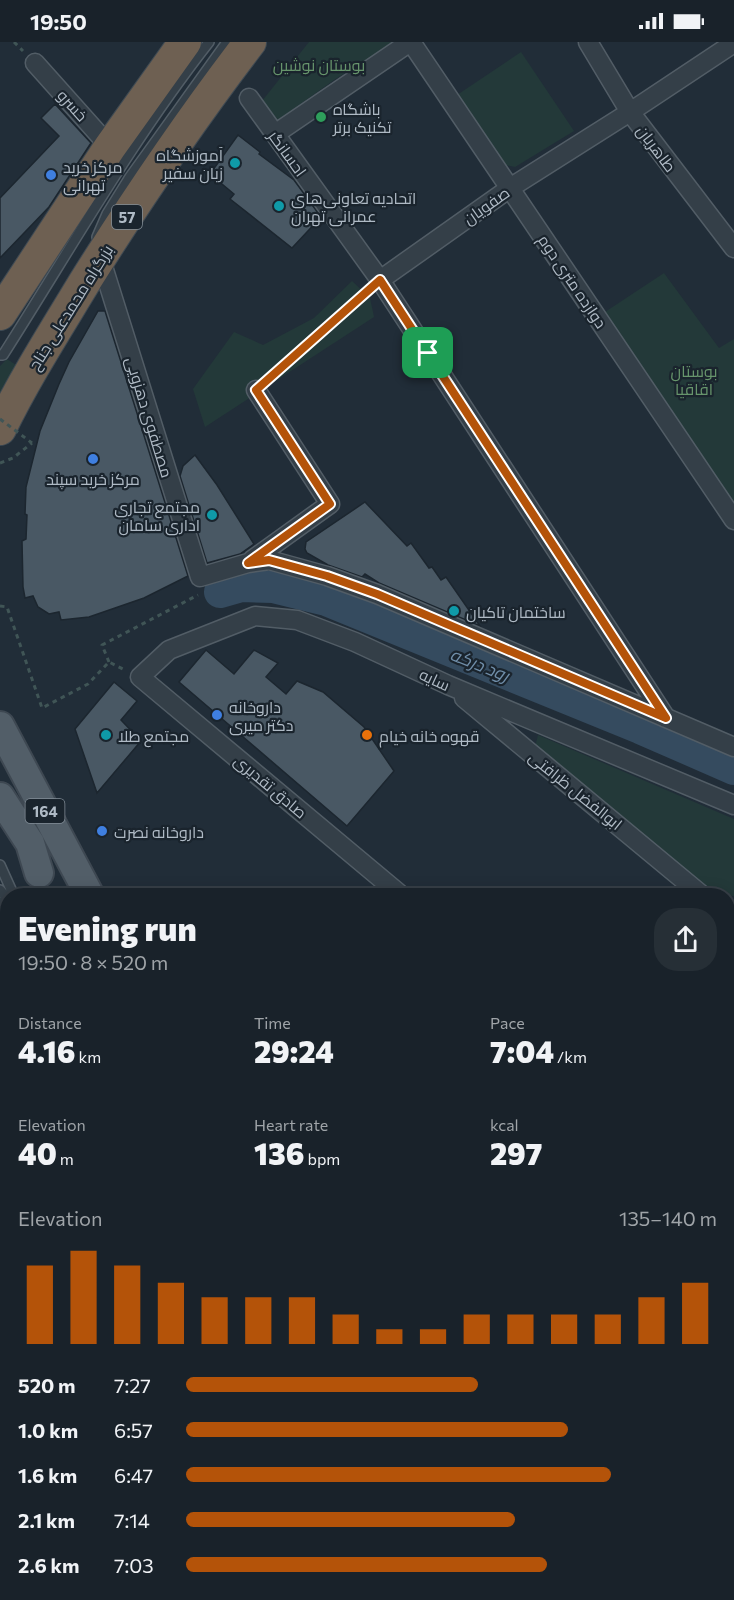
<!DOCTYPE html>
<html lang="en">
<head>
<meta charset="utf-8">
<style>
  :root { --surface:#19222a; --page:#262f36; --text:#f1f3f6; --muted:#9fa4a8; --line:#373f47; --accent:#b45309 }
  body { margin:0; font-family:Commissioner,Cairo,sans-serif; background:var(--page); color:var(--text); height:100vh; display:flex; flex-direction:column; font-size:22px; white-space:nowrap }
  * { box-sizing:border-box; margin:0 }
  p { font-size:20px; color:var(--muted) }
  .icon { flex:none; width:33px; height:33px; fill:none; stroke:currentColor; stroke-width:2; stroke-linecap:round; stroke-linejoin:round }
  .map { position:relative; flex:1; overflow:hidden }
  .side { position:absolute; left:0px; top:846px; width:735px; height:712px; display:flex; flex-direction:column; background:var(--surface); border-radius:24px 24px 0 0; box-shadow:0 3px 15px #0003,0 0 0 2px var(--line) }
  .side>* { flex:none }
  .pin { position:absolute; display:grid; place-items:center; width:51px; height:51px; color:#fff; margin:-26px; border-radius:12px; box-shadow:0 3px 9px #0006 }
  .round { display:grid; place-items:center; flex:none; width:63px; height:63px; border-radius:24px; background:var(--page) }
  .overview { display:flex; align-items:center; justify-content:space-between; height:102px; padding:0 18px }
  h1 { font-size:33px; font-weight:800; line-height:45px }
  .stats { display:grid; grid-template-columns:repeat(3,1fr); gap:9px; height:102px; padding:6px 18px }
  .stats div { display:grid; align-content:center }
  .stats b { font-size:30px; font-weight:800 }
  .stats small { font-size:16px; font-weight:400 }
  .stats p { font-size:16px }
  .chart { height:168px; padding:12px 18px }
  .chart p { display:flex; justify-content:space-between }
  .chart svg { width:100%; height:108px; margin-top:6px; stroke:var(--accent); stroke-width:6 }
  ul { padding:0 18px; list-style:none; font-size:20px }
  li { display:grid; grid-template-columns:96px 72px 1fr; align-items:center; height:45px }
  li i { height:15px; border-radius:8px; background:var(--accent) }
  .status { display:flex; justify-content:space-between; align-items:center; height:42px; padding:0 30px; background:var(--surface); direction:ltr }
  .status svg { height:16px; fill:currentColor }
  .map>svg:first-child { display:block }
  .green { fill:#233939 }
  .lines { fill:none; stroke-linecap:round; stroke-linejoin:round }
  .river { stroke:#354b5f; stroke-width:32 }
  .building { fill:#495864; stroke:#1c262f; stroke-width:1.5 }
  .lane-casing { stroke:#525d66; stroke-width:12 }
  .street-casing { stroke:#525d66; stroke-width:21 }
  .secondary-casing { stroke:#525d66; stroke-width:28 }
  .primary-casing { stroke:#3e4852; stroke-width:32 }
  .highway-casing { stroke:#3f4a53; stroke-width:34 }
  .path { stroke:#405556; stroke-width:3; stroke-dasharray:4.5 4.5; stroke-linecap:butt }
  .lane { stroke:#343f48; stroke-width:9 }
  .street { stroke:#343f48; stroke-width:18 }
  .secondary { stroke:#424f5b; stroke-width:26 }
  .primary { stroke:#525e68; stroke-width:28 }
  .highway { stroke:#6e6052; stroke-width:32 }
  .path-bridge { stroke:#405556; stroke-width:3; stroke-dasharray:4.5 4.5; stroke-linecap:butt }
  .route-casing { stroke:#fff; stroke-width:12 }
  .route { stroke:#b45309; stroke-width:8 }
  .leisure-dot { fill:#2e9e5b; stroke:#1a242d; stroke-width:2 }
  .culture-dot { fill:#0f9aa8; stroke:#1a242d; stroke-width:2 }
  .shop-dot { fill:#3f7fe0; stroke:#1a242d; stroke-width:2 }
  .food-dot { fill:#e8710a; stroke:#1a242d; stroke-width:2 }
  .labels { text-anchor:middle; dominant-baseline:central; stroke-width:4.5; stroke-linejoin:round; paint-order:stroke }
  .shield { fill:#1a242d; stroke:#828d97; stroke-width:1.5 }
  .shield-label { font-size:15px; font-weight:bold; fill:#afbac5 }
  .park-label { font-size:16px; fill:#67956c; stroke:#1a242d }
  .street-label { font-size:16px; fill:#afbac5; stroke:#1a242d }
  .poi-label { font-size:16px; fill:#afbac5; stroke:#1a242d; text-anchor:start }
  .water-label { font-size:18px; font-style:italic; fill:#708ea9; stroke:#1a242d }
</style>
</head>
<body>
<div class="status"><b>19:50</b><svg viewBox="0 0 49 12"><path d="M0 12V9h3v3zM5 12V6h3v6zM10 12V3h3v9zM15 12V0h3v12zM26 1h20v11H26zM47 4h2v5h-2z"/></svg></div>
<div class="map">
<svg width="734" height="1558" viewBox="0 0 734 1558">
  <rect width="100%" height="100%" fill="#212d38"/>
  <path class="green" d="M 309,0 L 394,0 L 334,38 L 278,78 L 262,59 Z
    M 521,10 L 574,89 L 515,125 L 505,123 L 457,53 Z
    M 664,231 L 719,306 L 734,297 L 734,464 L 602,272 Z
    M 352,239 L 370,256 L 374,275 L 205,385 L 193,347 L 234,290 L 263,303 L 314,276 Z
    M 7,317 L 16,323 L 0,351 L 0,324 Z
    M 538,693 L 734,777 L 734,854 L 717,853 L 535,705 Z
    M 0,876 L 8,884 L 7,1207 L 0,1204 Z"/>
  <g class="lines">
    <path class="river" d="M 220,550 L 241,544 L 273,545 L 326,558 L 640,686 L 734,727"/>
  </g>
  <path class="building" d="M 55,62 L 91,101 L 49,165 L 0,216 L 0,156 L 59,94 L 41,76 Z
    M 238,93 L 260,110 L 259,112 L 294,138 L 321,175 L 292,206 L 230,157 L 234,152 L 210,132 Z
    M 98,269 L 105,269 L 188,534 L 144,556 L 89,575 L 61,578 L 59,570 L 49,572 L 38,565 L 33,554 L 25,556 L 23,545 L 22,499 L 26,497 L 27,473 L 25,472 L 26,445 L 40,389 L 59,342 L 69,320 Z
    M 195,413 L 217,443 L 254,502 L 240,512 L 207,521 L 180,434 L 183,424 Z
    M 365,460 L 407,504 L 411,501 L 429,526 L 432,525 L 441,538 L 446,535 L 480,584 L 379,541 L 365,532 L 362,535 L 328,523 L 307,511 L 305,507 L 306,500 Z
    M 206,608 L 234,632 L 254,608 L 278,621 L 266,635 L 286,652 L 297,639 L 323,650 L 364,685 L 394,729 L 347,784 L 179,640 Z
    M 114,640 L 137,659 L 121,678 L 141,699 L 97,751 L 75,687 Z"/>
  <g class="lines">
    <g class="lane-casing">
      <path id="lane" d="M 97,195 L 107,172 L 130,135 L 227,0
        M 0,313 L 3,313 C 70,208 132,98 209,0
        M 0,823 L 14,854
        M 0,848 L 8,857
        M 0,860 L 8,866"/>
    </g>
    <g class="street-casing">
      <path id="street" d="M 411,0 L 734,478
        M 588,0 L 630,70 L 734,206
        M 35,21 L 110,105
        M 249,56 L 380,238 L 666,676
        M 275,92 L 410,0
        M 100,215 L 200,535 L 248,521 L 269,518 L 327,534 L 377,552 L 734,705
        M 380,238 L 510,146 L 630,70 L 734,1
        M 252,518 L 330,462 L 256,348
        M 464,656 L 703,854
        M 402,854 L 140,635 L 169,608 L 255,574 L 297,578 L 355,600 L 448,643 L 734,763
        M 728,873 L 734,879
        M 728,1126 L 734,1131
        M 0,1381 L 8,1399
        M 0,1528 L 8,1525
        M 69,1551 L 72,1558"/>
    </g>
    <g class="secondary-casing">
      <path id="secondary" d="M 0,1233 L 8,1236
        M 728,1399 L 734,1392
        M 434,1551 L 436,1558
        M 496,1551 L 505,1558
        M 540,1551 L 549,1558
        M 596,1558 L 602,1551"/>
    </g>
    <g class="primary-casing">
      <path id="primary" d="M 0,684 L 90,854
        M 0,755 L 30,801 L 39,831
        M 355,1551 L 358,1558
        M 392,1551 L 395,1558"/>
    </g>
    <g class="highway-casing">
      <path id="highway" d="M 0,272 L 110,105 L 185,0
        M 0,387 C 25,336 55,289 84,241 C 136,158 191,77 250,0"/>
    </g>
    <path class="path" d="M 14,0 L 23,9
      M 269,337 L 367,250
      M 0,421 L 13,416 L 32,401
      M 0,564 L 7,565 L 42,666 L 88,642 L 109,620 L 125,628
      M 109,620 L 102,603 L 198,553
      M 0,896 L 8,907
      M 0,951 L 8,954
      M 0,1029 L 8,1033
      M 0,1074 L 8,1088
      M 0,1137 L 8,1134
      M 0,1185 L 8,1188"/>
    <use href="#lane" class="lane"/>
    <use href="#street" class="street"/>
    <use href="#secondary" class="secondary"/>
    <use href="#primary" class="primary"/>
    <use href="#highway" class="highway"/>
    <path class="path-bridge" d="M 0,377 L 32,401"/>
  </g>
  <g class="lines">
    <g class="route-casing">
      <path id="route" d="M 380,238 L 666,676 L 377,552 L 327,534 L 269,518 L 248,521 L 330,462 L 256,348 Z"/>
    </g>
    <use href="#route" class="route"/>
  </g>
  <circle class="leisure-dot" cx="321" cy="75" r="6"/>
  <g class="culture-dot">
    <circle cx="235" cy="121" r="6"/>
    <circle cx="279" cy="164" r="6"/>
    <circle cx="212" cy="473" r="6"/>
    <circle cx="454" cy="569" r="6"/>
    <circle cx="106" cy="693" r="6"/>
  </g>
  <g class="shop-dot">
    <circle cx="51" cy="133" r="6"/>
    <circle cx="93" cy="417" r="6"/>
    <circle cx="217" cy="673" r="6"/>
    <circle cx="102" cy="789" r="6"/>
  </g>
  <circle class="food-dot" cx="367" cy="693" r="6"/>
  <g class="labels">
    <g class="shield">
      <rect x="112" y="163" width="30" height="24" rx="4.5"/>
      <rect x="25.5" y="757" width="39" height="24" rx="4.5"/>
    </g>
    <g class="shield-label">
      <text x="127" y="175">57</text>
      <text x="45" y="769">164</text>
    </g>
    <g class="park-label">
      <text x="319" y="22">بوستان نوشین</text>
      <text x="694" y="328">بوستان<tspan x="694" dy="18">اقاقیا</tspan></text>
    </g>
    <g class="street-label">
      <text transform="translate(73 63) rotate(48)">خسرو</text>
      <text transform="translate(657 106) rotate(53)">طاهریان</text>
      <text transform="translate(288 111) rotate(54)">احسانگر</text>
      <text transform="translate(486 163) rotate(-35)">صفویان</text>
      <text transform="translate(573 239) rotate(56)">دوازده متری دوم</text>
      <text transform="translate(70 265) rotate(-58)">بزرگراه محمدعلی جناح</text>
      <text transform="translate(150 375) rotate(73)">مصطفوی دهزویی</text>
      <text transform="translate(435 637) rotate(25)">سایه</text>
      <text transform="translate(271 744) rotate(40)">صادق تقدیری</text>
      <text transform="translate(576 748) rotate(39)">ابوالفضل ظرافتی</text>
    </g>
    <g class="poi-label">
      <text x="333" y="66">باشگاه<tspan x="333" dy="18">تکنیک برتر</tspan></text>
      <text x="223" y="112" text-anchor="end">آموزشگاه<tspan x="223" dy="18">زبان سفیر</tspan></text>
      <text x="63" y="124">مرکز خرید<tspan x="63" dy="18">تهرانی</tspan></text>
      <text x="291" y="155">اتحادیه تعاونی‌های<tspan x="291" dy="18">عمرانی تهران</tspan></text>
      <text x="93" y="436" text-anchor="middle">مرکز خرید سپند</text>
      <text x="200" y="464" text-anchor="end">مجتمع تجاری<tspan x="200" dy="18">اداری سامان</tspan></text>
      <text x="466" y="569">ساختمان تاکیان</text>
      <text x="229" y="664">داروخانه<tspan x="229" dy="18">دکتر میری</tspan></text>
      <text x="118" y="693">مجتمع طلا</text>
      <text x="379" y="693">قهوه خانه خیام</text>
      <text x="114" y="789">داروخانه نصرت</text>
    </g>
    <g class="water-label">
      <text transform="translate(480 622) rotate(22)">رود درکه</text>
    </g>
  </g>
</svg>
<div class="pin" style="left:428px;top:311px;background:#1e9e55"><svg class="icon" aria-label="arrive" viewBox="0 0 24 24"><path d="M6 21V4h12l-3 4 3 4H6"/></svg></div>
<section class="side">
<div class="overview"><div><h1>Evening run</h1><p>19:50 · 8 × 520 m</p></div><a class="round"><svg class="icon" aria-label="share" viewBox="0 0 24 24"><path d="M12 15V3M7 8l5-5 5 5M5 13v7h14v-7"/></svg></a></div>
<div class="stats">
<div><p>Distance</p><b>4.16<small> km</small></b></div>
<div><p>Time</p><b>29:24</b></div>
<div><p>Pace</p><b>7:04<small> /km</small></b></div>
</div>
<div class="stats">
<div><p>Elevation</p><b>40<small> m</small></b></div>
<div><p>Heart rate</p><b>136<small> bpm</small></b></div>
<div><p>kcal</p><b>297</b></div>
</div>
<div class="chart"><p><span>Elevation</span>135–140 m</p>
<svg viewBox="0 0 160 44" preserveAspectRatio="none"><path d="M5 44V12M15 44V6M25 44V12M35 44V19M45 44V25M55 44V25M65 44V25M75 44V32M85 44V38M95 44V38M105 44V32M115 44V32M125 44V32M135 44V32M145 44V25M155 44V19"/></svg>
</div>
<ul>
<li><b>520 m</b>7:27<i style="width:55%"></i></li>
<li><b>1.0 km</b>6:57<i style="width:72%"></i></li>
<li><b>1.6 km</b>6:47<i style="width:80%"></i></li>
<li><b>2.1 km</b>7:14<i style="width:62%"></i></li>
<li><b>2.6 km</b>7:03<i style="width:68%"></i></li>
</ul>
</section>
</div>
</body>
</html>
